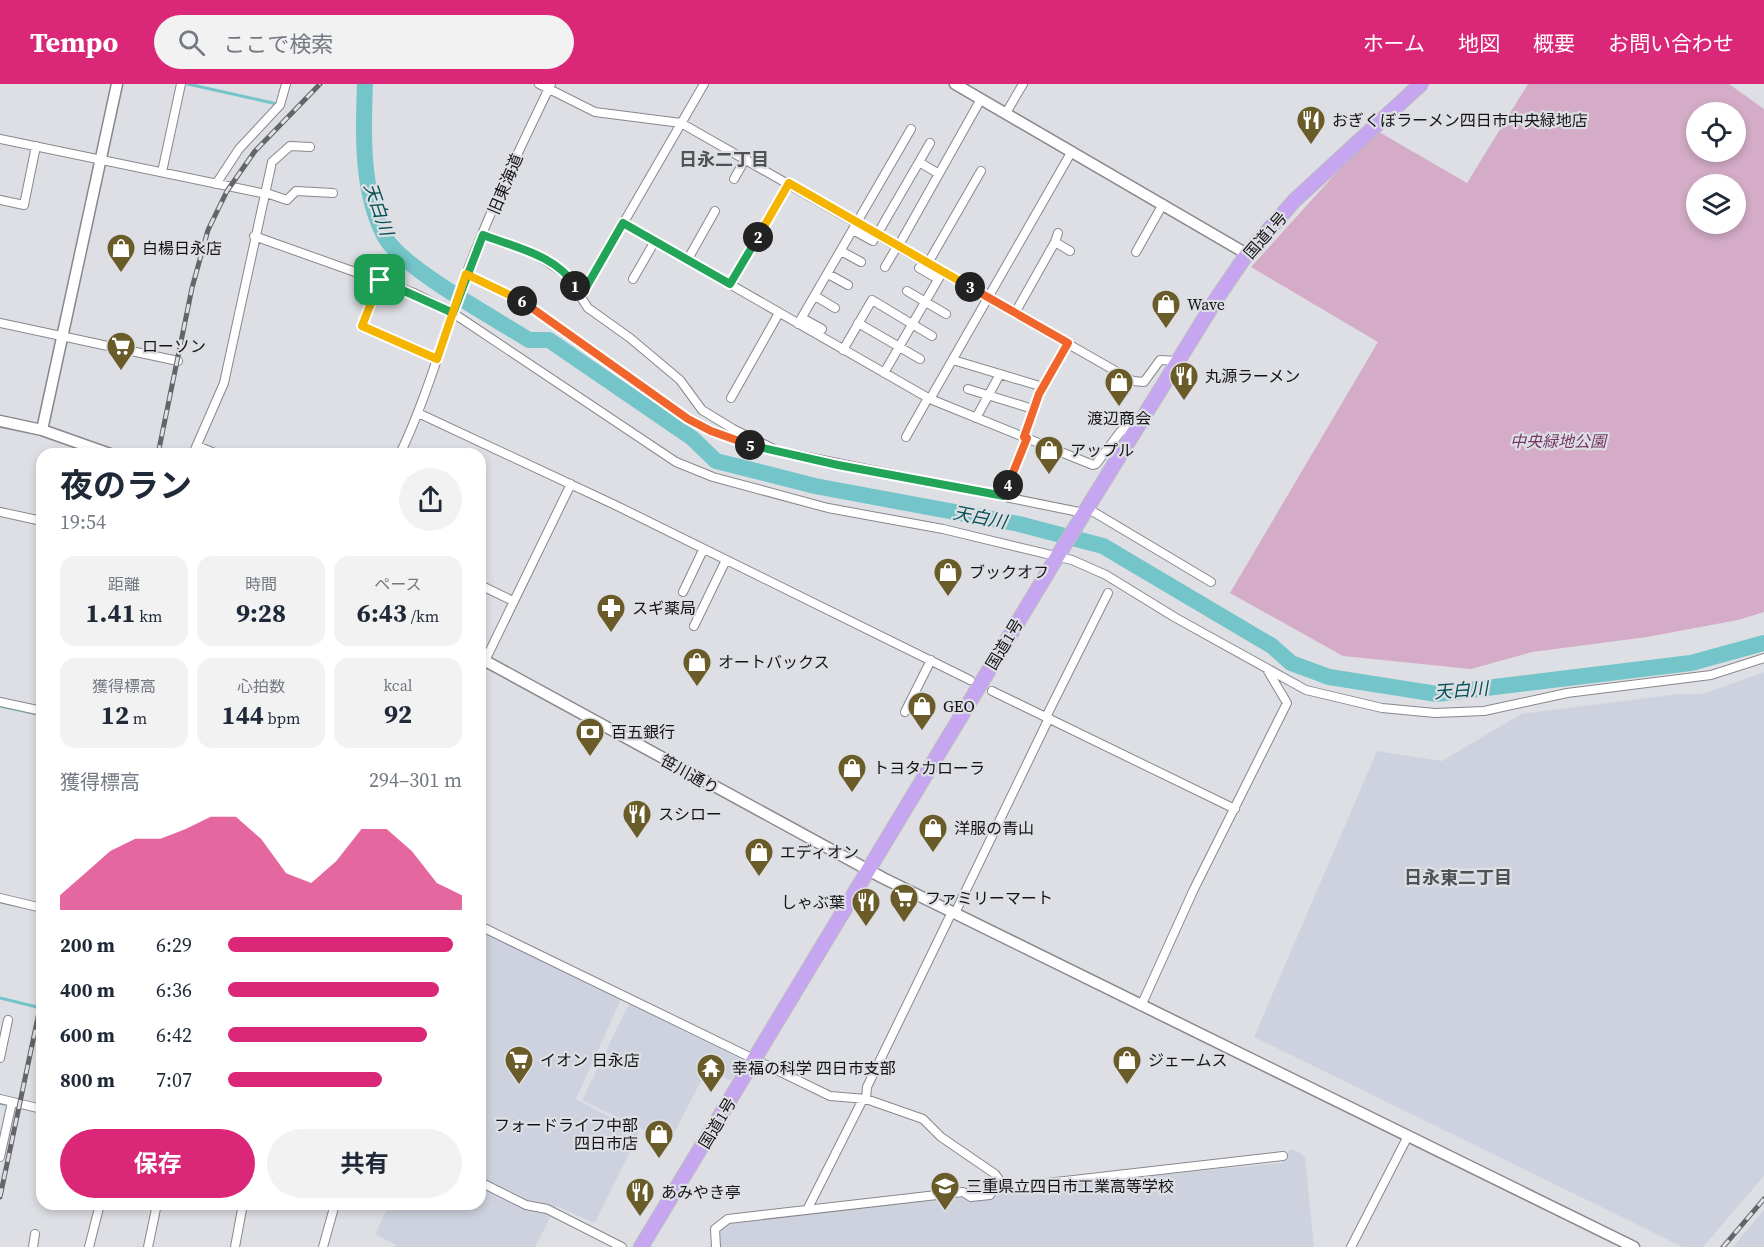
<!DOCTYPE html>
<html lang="ja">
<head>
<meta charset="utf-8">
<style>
  :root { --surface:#fff; --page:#f2f2f3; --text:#1f2937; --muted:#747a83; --accent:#db2777 }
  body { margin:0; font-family:"Source Serif 4","Noto Sans JP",serif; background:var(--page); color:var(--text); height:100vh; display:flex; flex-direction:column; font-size:22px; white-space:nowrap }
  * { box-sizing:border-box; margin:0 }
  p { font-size:20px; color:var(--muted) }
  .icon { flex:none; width:33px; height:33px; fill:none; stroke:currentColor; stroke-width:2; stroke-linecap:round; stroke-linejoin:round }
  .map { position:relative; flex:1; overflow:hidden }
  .details { position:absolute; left:36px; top:364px; width:450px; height:762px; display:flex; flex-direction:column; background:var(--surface); border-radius:18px; box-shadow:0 3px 9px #0003 }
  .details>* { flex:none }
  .tools { position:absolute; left:1686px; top:18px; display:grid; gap:12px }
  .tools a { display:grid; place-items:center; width:60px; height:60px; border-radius:50%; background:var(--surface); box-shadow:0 3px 9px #0003; font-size:30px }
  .pin { position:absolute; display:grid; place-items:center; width:51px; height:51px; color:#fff; margin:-26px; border-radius:12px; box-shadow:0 3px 9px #0006 }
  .km { position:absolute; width:30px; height:30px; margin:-15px; border-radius:50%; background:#222; color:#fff; font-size:16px; line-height:30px; text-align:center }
  .round { display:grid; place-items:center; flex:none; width:63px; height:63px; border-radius:32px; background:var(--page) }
  .head { display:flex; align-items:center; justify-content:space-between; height:102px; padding:0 24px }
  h1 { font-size:33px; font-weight:700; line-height:45px }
  .stats { display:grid; grid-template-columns:repeat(3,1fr); gap:9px; height:102px; padding:6px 24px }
  .stats div { display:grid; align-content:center; border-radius:15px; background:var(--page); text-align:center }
  .stats b { font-size:26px; font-weight:700 }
  .stats small { font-size:16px; font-weight:400 }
  .stats p { font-size:16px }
  .chart { height:168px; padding:12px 24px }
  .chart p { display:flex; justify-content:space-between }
  .chart svg { width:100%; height:108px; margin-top:6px; fill:var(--accent); opacity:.7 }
  .primary-button { display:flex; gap:12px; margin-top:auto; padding:12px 24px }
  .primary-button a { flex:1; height:69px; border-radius:36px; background:var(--accent); color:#fff; font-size:24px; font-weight:700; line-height:69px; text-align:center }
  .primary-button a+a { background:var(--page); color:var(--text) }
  ul { padding:0 24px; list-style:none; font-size:20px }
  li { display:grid; grid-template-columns:96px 72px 1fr; align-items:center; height:45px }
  li i { height:15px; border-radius:8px; background:var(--accent) }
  header { display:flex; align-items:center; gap:36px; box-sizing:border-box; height:84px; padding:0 30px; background:var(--accent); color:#fff }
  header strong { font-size:28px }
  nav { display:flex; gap:33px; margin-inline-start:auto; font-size:21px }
  .search { width:420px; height:54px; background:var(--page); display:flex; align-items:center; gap:15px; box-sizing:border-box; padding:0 21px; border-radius:33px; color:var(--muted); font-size:22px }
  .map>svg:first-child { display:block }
  .built { fill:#ced2de }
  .green { fill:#d4acc7; fill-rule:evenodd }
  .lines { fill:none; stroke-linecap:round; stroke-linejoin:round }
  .stream { stroke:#74c5c9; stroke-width:3 }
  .river { stroke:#74c5c9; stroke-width:16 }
  .street-casing { stroke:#87888d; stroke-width:10 }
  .secondary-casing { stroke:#87888d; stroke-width:13 }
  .highway-casing { stroke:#bdbdbe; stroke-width:16 }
  .street { stroke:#fff; stroke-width:8 }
  .secondary { stroke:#fff; stroke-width:10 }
  .highway { stroke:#c6a5f1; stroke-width:14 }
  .rail-casing { stroke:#646568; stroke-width:5 }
  .rail { stroke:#dddfe4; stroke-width:3; stroke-dasharray:9; stroke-linecap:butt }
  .split-1-casing { stroke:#fff; stroke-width:12 }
  .split-2-casing { stroke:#fff; stroke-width:12 }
  .split-3-casing { stroke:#fff; stroke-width:12 }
  .split-4-casing { stroke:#fff; stroke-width:12 }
  .split-5-casing { stroke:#fff; stroke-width:12 }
  .split-6-casing { stroke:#fff; stroke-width:12 }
  .split-7-casing { stroke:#fff; stroke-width:12 }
  .split-1 { stroke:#22a559; stroke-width:8 }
  .split-2 { stroke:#22a559; stroke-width:8 }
  .split-3 { stroke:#f5b400; stroke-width:8 }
  .split-4 { stroke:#f0652b; stroke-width:8 }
  .split-5 { stroke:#22a559; stroke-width:8 }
  .split-6 { stroke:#f0652b; stroke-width:8 }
  .split-7 { stroke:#f5b400; stroke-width:8 }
  .labels { text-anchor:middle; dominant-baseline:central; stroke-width:4.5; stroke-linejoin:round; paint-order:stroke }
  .poi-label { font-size:16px; fill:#141416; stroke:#dddfe4; text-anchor:start }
  .street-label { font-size:16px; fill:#141416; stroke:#dddfe4 }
  .park-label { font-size:16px; font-style:italic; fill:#763666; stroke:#dddfe4 }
  .neighbourhood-label { font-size:18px; font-weight:bold; fill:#4f5155; stroke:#dddfe4 }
  .water-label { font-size:18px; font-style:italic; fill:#055255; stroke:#dddfe4 }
</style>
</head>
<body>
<header>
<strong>Tempo</strong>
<div class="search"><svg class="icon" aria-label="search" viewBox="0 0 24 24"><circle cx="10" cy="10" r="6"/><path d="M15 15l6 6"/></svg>ここで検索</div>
<nav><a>ホーム</a><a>地図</a><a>概要</a><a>お問い合わせ</a></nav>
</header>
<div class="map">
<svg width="1764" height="1163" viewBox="0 0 1764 1163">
  <rect width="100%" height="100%" fill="#dddfe4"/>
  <path class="built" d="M 1764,588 L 1764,1092 L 1703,1163 L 1683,1163 L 1254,953 L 1377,667 L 1442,677 L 1521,630 L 1679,610 L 1703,610 Z
    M 480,845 L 621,915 L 576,1015 L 639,1049 L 595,1139 L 556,1122 L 535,1163 L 395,1163 L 396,1161 L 375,1150 L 389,1121 L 480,1120 Z
    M 629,920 L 741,975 L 741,980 L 731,997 L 708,984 L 669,1058 L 582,1016 Z
    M 1290,1065 L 1299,1068 L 1305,1074 L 1314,1163 L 719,1163 L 717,1151 L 720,1142 L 731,1136 L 963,1113 L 968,1117 L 992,1115 L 997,1109 L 1086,1098 L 1282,1079 Z
    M 1764,1126 L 1764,1163 L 1733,1163 Z"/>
  <path class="green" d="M 1528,0 L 1729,0 L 1764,25 L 1764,528 L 1738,536 L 1647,553 L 1532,568 L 1471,585 L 1343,572 L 1230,509 L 1378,258 L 1251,183 L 1355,68 L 1379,48 L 1467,99 ZM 1696,28 L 1736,28 L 1736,68 L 1696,68 ZM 1696,100 L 1736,100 L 1736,140 L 1696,140 Z"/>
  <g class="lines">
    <path class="stream" d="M 188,0 L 277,20
      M 0,622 L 42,631
      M 0,914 L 37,923
      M 0,1019 L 4,1020"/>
    <path class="river" d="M 365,0 C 363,49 361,108 385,153 C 402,184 496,235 529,256 L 549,256 L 692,354 L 716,377 L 815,402 L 1019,440 L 1103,462 L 1272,562 L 1291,579 L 1329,593 L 1437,610 L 1691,579 L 1764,559"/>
    <g class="street-casing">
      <path id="street" d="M 539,0 L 595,28 L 681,39 L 1133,297 L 1144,298 L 1160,276 L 1177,277
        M 1006,29 L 1023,0
        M 0,55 L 266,110
        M 919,78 L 939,90
        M 162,88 L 181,0
        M 734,95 L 746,74
        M 216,100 L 239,65 L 280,21 L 286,0
        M 266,109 L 287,116 L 296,107 L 333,109
        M 0,116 L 24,121 L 36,62
        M 623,139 L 930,315 L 1093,381 L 1096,380 L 1121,347 L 1136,342
        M 853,146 L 873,157
        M 878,149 L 930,59
        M 1058,149 L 1055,158 L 1070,167
        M 483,151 L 535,170 L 566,190 L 588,224 L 630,254 L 680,296 L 702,326 L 733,345 L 778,367 L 1084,429
        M 254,152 L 414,209 L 453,229 L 676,378 L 713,393 L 828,424 L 943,445 L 1072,476 L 1106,491 L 1176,534 L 1306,606 L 1382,624 L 1435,629 L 1484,627 L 1567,609 L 1711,591 L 1764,574
        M 899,161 L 981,15
        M 841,167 L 861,178
        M 1136,168 L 1163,120
        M 688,175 L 715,127
        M 928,179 L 981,87
        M 885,183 L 898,161
        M 919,184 L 938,195
        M 467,190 L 533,224 L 688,335 L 711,347 L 771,366
        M 828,190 L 848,201
        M 633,195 L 655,157
        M 380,196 L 362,242 L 437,275
        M 730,200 L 789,99
        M 907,207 L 946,230
        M 580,210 L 584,207 L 704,0
        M 815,212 L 835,224
        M 1015,229 L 1055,158
        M 802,234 L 822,245
        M 0,239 L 178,277
        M 858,239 L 920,275
        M 798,240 L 911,45
        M 843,266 L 872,216 L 932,252
        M 953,276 L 1043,303
        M 884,289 L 943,187
        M 968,305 L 1033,325
        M 731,314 L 779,229
        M 930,315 L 1072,67
        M 418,329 L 615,421 L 970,596
        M 976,334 L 1000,290
        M 906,353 L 928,314
        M 1024,353 L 1039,310 L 1068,259
        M 197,362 L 217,370
        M 193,370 L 224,299 L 272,78 L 290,62 L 310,63
        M 400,370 C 427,313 444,251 466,191 C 490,126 521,62 551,0
        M 1004,412 L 1027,354
        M 1087,424 L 1211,498
        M 0,428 L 42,437
        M 480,501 L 513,517
        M 683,508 L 703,466
        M 694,542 L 726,476
        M 480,587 L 571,400
        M 992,607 L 1235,725
        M 0,618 L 42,627
        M 905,628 L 931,576
        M 1046,633 L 1108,509
        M 0,814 L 42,824
        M 955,829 L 1049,634
        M 480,842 L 830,1012 L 866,1015 L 923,1035 L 941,1053 L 995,1090 L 1005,1104
        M 1141,922 L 1194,805 L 1287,619 L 1268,587
        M 0,974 L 8,936
        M 0,1015 L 42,1025
        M 866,1015 L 867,1003 L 952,828
        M 0,1073 L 12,1018
        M 480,1098 L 526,1121 L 547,1125 L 622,1163
        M 808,1124 L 863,1015
        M 33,1163 L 35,1150
        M 89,1163 L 100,1120
        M 148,1163 L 157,1120
        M 235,1163 L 243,1120
        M 323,1163 L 335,1120
        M 716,1163 L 715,1145 L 728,1135 L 963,1108 L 971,1113 L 990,1111 L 994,1105 L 1283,1072
        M 1351,1163 L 1408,1052"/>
    </g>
    <g class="secondary-casing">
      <path id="secondary" d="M 955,0 L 1247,170
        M 0,337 L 42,346 L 110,370
        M 42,346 L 117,0
        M 480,574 L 883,794 L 1634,1163"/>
    </g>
    <g class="highway-casing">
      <path id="highway" d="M 641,1163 L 1057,473 L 1217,214 L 1247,170 L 1295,116 L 1421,0"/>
    </g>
    <use href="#street" class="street"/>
    <use href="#secondary" class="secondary"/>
    <use href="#highway" class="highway"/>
    <g class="rail-casing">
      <path id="rail" d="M 158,370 L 192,204 L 208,146 L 227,107 L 255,67 L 320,0
        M 0,1113 L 42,914
        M 1723,1163 L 1764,1115"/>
    </g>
    <use href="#rail" class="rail"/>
  </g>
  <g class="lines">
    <g class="split-1-casing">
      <path id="split-1" d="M 380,196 L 453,229 L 483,151 C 514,163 558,172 575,202"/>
    </g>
    <g class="split-2-casing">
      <path id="split-2" d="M 575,202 L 580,210 L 584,207 L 623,139 L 730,200 L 758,153"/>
    </g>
    <g class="split-3-casing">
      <path id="split-3" d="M 758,153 L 789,99 L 970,203"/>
    </g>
    <g class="split-4-casing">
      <path id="split-4" d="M 970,203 L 1068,259 L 1039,310 L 1024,353 L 1027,354 L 1008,401"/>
    </g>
    <g class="split-5-casing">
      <path id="split-5" d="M 750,361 L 838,381 L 1004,412 L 1008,401"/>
    </g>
    <g class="split-6-casing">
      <path id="split-6" d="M 522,217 L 688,335 L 711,347 L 750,361"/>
    </g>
    <g class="split-7-casing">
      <path id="split-7" d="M 380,196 L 362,242 L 437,275 L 466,190 L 522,217"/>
    </g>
    <use href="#split-1" class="split-1"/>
    <use href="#split-2" class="split-2"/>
    <use href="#split-3" class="split-3"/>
    <use href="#split-4" class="split-4"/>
    <use href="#split-5" class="split-5"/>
    <use href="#split-6" class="split-6"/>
    <use href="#split-7" class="split-7"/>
  </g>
  <defs>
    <g id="restaurant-pin" transform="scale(1.5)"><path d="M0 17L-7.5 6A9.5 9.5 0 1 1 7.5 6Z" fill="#695c29" stroke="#dddfe4"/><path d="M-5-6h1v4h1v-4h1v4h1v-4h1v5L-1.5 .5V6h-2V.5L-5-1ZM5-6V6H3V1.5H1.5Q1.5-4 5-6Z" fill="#fff"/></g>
    <g id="shop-pin" transform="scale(1.5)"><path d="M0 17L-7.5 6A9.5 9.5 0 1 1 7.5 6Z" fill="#695c29" stroke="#dddfe4"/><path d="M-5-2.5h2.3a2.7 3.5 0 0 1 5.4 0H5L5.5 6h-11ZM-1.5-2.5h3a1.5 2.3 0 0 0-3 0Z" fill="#fff"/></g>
    <g id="supermarket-pin" transform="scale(1.5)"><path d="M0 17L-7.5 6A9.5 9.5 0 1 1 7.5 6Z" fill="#695c29" stroke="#dddfe4"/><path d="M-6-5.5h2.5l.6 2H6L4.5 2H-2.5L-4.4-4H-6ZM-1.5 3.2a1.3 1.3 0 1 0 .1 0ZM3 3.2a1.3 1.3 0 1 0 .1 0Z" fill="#fff"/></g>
    <g id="pharmacy-pin" transform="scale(1.5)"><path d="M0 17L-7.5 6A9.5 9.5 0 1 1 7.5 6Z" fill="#695c29" stroke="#dddfe4"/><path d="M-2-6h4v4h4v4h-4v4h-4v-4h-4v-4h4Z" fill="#fff"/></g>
    <g id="bank-pin" transform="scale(1.5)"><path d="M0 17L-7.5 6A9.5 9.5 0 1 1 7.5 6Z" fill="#695c29" stroke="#dddfe4"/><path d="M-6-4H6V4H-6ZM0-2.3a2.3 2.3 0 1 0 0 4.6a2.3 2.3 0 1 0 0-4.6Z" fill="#fff"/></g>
    <g id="temple-pin" transform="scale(1.5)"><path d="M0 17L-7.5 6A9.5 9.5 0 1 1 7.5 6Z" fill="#695c29" stroke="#dddfe4"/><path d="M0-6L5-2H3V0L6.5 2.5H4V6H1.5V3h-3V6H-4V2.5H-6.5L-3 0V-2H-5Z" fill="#fff"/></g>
    <g id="school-pin" transform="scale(1.5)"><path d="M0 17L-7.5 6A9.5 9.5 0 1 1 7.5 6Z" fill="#695c29" stroke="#dddfe4"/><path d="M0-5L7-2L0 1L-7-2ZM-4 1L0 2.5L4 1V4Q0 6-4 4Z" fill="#fff"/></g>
  </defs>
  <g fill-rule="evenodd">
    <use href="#restaurant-pin" x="1311" y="36"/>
    <use href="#shop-pin" x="121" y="164"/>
    <use href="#shop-pin" x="1166" y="220"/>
    <use href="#supermarket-pin" x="121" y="262"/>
    <use href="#restaurant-pin" x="1184" y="292"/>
    <use href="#shop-pin" x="1119" y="298"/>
    <use href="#shop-pin" x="1049" y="366"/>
    <use href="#shop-pin" x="948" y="488"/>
    <use href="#pharmacy-pin" x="611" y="524"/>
    <use href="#shop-pin" x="697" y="578"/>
    <use href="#shop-pin" x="922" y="622"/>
    <use href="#bank-pin" x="590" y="648"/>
    <use href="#shop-pin" x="852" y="684"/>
    <use href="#restaurant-pin" x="637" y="730"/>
    <use href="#shop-pin" x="933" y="744"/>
    <use href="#shop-pin" x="759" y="768"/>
    <use href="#supermarket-pin" x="904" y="814"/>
    <use href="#restaurant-pin" x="866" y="818"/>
    <use href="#supermarket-pin" x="519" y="976"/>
    <use href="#shop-pin" x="1127" y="976"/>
    <use href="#temple-pin" x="711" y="984"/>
    <use href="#shop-pin" x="659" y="1050"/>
    <use href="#school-pin" x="945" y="1102"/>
    <use href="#restaurant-pin" x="640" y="1108"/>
  </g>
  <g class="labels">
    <g class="poi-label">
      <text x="1332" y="36">おぎくぼラーメン四日市中央緑地店</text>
      <text x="142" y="164">白楊日永店</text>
      <text x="1187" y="220">Wave</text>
      <text x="142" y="262">ローソン</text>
      <text x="1205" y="292">丸源ラーメン</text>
      <text x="1119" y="334" text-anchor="middle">渡辺商会</text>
      <text x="1070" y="366">アップル</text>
      <text x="969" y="488">ブックオフ</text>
      <text x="632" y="524">スギ薬局</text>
      <text x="718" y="578">オートバックス</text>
      <text x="943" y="622">GEO</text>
      <text x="611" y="648">百五銀行</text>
      <text x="873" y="684">トヨタカローラ</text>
      <text x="658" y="730">スシロー</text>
      <text x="954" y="744">洋服の青山</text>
      <text x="780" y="768">エディオン</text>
      <text x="925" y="814">ファミリーマート</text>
      <text x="845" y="818" text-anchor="end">しゃぶ葉</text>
      <text x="540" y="976">イオン 日永店</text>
      <text x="1148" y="976">ジェームス</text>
      <text x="732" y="984">幸福の科学 四日市支部</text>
      <text x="638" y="1041" text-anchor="end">フォードライフ中部<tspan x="638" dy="18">四日市店</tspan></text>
      <text x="966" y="1102">三重県立四日市工業高等学校</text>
      <text x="661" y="1108">あみやき亭</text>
    </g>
    <g class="street-label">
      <text transform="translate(505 100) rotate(-67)">旧東海道</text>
      <text transform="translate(1265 151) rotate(-49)">国道1号</text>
      <text transform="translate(1004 560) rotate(-59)">国道1号</text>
      <text transform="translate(690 690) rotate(29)">笹川通り</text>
      <text transform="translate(717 1039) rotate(-59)">国道1号</text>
    </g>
    <g class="park-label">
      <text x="1558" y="357">中央緑地公園</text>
    </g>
    <g class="neighbourhood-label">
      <text x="724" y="75">日永二丁目</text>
      <text x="1458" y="793">日永東二丁目</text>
    </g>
    <g class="water-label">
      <text transform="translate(379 125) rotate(71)">天白川</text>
      <text transform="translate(980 433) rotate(11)">天白川</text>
      <text transform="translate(1461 606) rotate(-4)">天白川</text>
    </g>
  </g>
</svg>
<div class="tools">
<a><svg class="icon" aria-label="locate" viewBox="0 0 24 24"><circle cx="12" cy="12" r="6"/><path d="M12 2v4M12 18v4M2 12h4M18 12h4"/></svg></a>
<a><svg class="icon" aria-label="layers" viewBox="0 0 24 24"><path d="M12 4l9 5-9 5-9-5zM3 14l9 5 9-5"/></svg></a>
</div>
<div class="pin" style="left:380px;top:196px;background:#1e9e55"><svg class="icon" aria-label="arrive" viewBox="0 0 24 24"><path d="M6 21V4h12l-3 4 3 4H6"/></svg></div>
<b class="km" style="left:575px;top:202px">1</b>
<b class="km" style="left:758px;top:153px">2</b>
<b class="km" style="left:970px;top:203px">3</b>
<b class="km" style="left:1008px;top:401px">4</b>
<b class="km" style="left:750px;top:361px">5</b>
<b class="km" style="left:522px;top:217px">6</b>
<section class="details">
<div class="head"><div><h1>夜のラン</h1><p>19:54</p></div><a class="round"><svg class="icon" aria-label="share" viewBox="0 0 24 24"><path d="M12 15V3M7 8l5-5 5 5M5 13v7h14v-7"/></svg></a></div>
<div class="stats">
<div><p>距離</p><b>1.41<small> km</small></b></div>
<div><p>時間</p><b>9:28</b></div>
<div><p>ペース</p><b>6:43<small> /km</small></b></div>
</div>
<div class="stats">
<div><p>獲得標高</p><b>12<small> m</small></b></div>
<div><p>心拍数</p><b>144<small> bpm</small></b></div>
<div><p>kcal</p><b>92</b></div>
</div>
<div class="chart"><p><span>獲得標高</span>294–301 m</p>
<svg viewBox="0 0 160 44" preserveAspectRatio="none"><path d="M0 44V38L10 29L20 20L30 15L40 15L50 11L60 6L70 6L80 15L90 29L100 33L110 24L120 11L130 11L140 20L150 33L160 38V44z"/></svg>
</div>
<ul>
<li><b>200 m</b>6:29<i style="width:96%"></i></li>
<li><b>400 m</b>6:36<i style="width:90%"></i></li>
<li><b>600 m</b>6:42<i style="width:85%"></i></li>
<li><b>800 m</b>7:07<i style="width:66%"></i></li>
</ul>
<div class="primary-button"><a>保存</a><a>共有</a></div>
</section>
</div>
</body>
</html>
